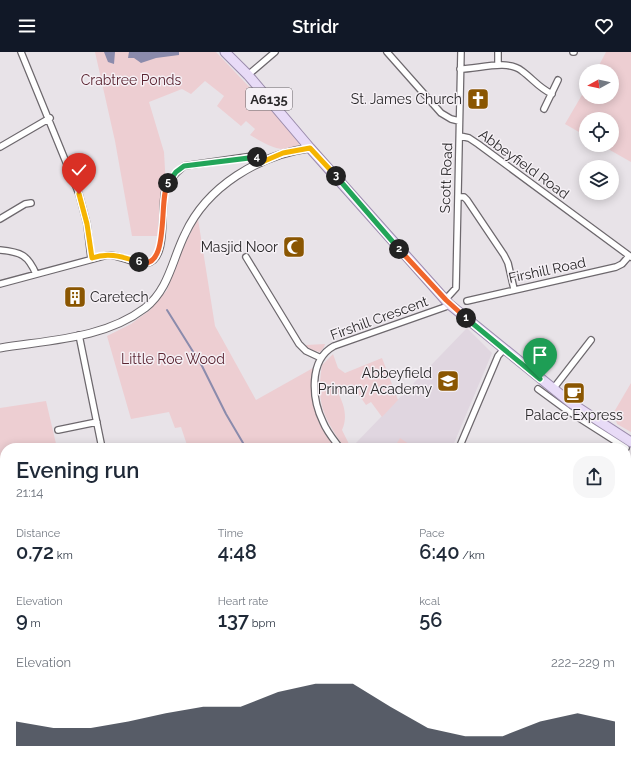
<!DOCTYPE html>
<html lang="en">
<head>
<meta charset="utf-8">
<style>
  :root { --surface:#fff; --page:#f6f6f7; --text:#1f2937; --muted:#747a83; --accent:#111827 }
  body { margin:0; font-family:Raleway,sans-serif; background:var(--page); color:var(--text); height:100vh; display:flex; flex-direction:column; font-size:15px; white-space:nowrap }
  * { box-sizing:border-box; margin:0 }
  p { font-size:13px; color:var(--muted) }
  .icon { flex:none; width:22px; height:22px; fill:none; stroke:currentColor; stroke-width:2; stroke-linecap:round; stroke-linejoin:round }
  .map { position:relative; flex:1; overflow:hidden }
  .details { position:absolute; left:0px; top:391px; width:631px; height:324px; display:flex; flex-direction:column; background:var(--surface); border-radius:16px 16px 0 0; box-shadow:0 2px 10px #0003 }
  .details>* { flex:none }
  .needle { width:26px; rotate:262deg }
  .tools { position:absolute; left:579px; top:12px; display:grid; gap:8px }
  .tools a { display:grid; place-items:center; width:40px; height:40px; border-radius:50%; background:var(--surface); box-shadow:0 2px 10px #0003; font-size:20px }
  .pin { position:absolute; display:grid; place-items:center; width:34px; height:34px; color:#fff; margin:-41px -17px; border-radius:50% 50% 50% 0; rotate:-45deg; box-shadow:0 0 4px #0007 }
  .pin .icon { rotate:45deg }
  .km { position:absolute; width:20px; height:20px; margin:-10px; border-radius:50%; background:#222; color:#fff; font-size:11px; line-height:20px; text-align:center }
  .round { display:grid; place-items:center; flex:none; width:42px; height:42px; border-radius:16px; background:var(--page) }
  .head { display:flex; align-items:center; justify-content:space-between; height:68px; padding:0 16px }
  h1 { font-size:22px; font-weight:600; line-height:30px }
  .figures { display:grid; grid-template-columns:repeat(3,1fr); gap:6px; height:68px; padding:4px 16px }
  .figures div { display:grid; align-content:center }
  .figures b { font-size:20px; font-weight:600 }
  .figures small { font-size:11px; font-weight:400 }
  .figures p { font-size:11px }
  .chart { height:112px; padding:8px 16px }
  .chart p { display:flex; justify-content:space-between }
  .chart svg { width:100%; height:72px; margin-top:4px; fill:var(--accent); opacity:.7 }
  header { display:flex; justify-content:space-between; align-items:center; height:52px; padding:0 16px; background:var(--accent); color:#fff; font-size:18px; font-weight:600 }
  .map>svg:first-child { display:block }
  .built { fill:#e0d6e0 }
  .green { fill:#edced2 }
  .water { fill:#8b8bac }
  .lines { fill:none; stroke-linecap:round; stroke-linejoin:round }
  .stream { stroke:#8b8bac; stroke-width:2 }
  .minor-casing { stroke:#6d686d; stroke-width:8 }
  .tertiary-casing { stroke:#6d686d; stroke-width:9 }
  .primary-casing { stroke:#9b8cac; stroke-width:11 }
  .minor { stroke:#fff; stroke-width:5.5 }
  .tertiary { stroke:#fff; stroke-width:7 }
  .primary { stroke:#e8dbf7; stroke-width:9 }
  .split-1-casing { stroke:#fff; stroke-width:8 }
  .split-2-casing { stroke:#fff; stroke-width:8 }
  .split-3-casing { stroke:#fff; stroke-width:8 }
  .split-4-casing { stroke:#fff; stroke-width:8 }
  .split-5-casing { stroke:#fff; stroke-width:8 }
  .split-6-casing { stroke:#fff; stroke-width:8 }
  .split-7-casing { stroke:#fff; stroke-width:8 }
  .split-1 { stroke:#22a559; stroke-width:5 }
  .split-2 { stroke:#f0652b; stroke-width:5 }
  .split-3 { stroke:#22a559; stroke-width:5 }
  .split-4 { stroke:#f5b400; stroke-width:5 }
  .split-5 { stroke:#22a559; stroke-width:5 }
  .split-6 { stroke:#f0652b; stroke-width:5 }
  .split-7 { stroke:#f5b400; stroke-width:5 }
  .labels { text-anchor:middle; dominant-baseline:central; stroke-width:3; stroke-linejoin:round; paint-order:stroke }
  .shield { fill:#f5f0f5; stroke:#666366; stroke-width:1 }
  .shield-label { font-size:13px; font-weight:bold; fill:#292729 }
  .park-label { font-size:14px; fill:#5b2532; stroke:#f5f0f5 }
  .poi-label { font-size:14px; fill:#292729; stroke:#f5f0f5; text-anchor:end }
  .street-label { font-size:14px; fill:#292729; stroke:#f5f0f5 }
</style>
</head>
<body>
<header><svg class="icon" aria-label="menu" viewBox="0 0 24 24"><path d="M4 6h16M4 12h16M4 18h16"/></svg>Stridr<svg class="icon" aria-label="heart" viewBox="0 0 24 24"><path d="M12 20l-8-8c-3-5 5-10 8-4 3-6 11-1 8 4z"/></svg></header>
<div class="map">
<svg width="631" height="715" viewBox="0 0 631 715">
  <rect width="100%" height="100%" fill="#e8e3e8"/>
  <path class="built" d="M 467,276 L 492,301 L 452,396 L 359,396 L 354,393 Z"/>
  <path class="green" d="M 95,0 L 216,0 L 300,88 L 301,91 C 283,105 266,92 250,83 L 255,77 L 246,69 L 241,74 L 217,54 L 224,44 L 205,29 L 191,42 L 182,37 L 149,50 L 164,100 L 166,135 L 161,184 L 132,184 L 115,89 Z
    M 606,0 L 631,0 L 631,110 L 601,93 L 612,93 L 612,67 L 586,67 L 586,84 L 565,72 L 586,36 L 586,45 L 612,45 L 612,19 L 596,19 Z
    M 198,167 L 215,274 L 256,348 L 313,316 C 309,347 314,372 336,396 L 188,396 L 181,375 L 175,376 L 169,360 L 131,367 L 107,284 L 131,272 L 150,258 L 167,238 L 183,195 Z
    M 325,292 L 324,295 L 320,300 L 307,297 L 306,293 Z
    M 333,302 L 338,316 L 345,321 L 382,306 L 398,348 L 382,365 L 371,350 L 366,353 L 354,336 L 349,340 L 346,335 L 338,341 C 344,352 348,365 342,378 L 349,392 L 359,396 L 344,395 C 323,364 316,351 322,313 Z
    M 631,331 L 631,380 L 617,372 L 614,360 Z
    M 46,349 L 57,396 L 5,396 L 5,710 L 180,710 L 181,715 L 0,715 L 0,356 Z
    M 400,386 L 415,396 L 394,396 Z
    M 629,682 L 631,682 L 631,715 L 624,715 L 624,710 L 626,710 Z
    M 349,710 L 381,710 L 381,715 L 356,715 Z"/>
  <path class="water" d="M 104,0 L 115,0 L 114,12 L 108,10 Z
    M 129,0 L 179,0 L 179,3 L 156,6 L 141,11 L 134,6 L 128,6 Z"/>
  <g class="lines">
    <path class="stream" d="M 167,258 L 202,314 L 226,362 L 246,396"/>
    <g class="minor-casing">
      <path id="minor" d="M 21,0 L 79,142 L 87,172 L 91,206
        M 387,0 L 441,61 L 451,67 L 459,69
        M 498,0 L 498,13
        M 573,0 L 574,0
        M 460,17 C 478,17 508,7 522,19 C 533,27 539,36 552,42
        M 248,23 L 275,0
        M 544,57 L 558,28
        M 460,84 L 469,86 L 478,92 L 631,205
        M 0,95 L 50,66
        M 458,145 L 464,145 L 467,148 L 504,203 L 508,211 L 514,237
        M 0,167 L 25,152 L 31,151
        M 0,198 C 21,200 28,203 36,222
        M 246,205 L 299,292 L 306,299 L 321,306
        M 0,232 L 108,203 C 120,203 135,213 147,211 C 170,208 159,151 166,135 C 170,126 177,120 184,114 L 253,104 L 259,106 L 262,110
        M 445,248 L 456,236 L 461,0
        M 467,249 L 616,215 L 622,212 L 629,204
        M 79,283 L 102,396
        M 538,337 L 568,359 L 626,396
        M 553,337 L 591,288
        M 58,378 L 97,370
        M 340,396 C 334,388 327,380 323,370 C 312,348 308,308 334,294 L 445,255 L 449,252
        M 459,396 L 498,304 L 504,297
        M 626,530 L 631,530
        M 287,710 L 292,715
        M 540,710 L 540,714 L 559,715
        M 190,715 L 194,710
        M 249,715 L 252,710
        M 385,715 L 386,710"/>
    </g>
    <g class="tertiary-casing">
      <path id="tertiary" d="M 0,296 C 49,288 104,287 145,256 C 169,237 172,208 185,182 C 207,134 259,103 310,96"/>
    </g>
    <g class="primary-casing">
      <path id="primary" d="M 225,0 L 248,23 L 310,96 L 449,252 L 571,351 L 631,390"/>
    </g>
    <use href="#minor" class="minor"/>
    <use href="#tertiary" class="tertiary"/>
    <use href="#primary" class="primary"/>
  </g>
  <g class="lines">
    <g class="split-1-casing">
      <path id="split-1" d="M 466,266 L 540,327"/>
    </g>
    <g class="split-2-casing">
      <path id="split-2" d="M 399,197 L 446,248 L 466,266"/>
    </g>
    <g class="split-3-casing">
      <path id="split-3" d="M 336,124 L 399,197"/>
    </g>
    <g class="split-4-casing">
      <path id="split-4" d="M 257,105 L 262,110 L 283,101 L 310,96 L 336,124"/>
    </g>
    <g class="split-5-casing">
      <path id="split-5" d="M 168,131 L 176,120 L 184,114 L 257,105"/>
    </g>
    <g class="split-6-casing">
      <path id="split-6" d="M 139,210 C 171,220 158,147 168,131"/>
    </g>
    <g class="split-7-casing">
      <path id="split-7" d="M 79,142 L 87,172 L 92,206 C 109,200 122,205 139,210"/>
    </g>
    <use href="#split-1" class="split-1"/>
    <use href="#split-2" class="split-2"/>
    <use href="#split-3" class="split-3"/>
    <use href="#split-4" class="split-4"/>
    <use href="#split-5" class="split-5"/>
    <use href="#split-6" class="split-6"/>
    <use href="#split-7" class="split-7"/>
  </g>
  <defs>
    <g id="church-square" transform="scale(1.15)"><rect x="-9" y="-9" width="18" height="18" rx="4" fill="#8a5601" stroke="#f5f0f5"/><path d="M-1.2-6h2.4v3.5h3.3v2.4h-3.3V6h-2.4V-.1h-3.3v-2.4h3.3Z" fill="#fff"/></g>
    <g id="mosque-square" transform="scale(1.15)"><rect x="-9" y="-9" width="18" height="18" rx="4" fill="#8a5601" stroke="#f5f0f5"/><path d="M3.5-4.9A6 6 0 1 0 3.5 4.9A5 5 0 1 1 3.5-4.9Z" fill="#fff"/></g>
    <g id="building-square" transform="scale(1.15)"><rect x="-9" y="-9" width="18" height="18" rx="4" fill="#8a5601" stroke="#f5f0f5"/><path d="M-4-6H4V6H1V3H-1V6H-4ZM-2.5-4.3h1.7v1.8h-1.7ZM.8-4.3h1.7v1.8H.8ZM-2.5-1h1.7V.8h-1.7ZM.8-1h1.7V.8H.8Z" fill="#fff"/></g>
    <g id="school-square" transform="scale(1.15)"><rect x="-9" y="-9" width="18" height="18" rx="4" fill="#8a5601" stroke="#f5f0f5"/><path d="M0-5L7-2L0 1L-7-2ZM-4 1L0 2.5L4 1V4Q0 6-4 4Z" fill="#fff"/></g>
    <g id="cafe-square" transform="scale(1.15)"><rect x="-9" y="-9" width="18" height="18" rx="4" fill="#8a5601" stroke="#f5f0f5"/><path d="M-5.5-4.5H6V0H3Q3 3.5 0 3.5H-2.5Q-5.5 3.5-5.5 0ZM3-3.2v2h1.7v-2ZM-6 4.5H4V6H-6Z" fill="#fff"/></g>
  </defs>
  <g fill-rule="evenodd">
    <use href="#church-square" x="478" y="47"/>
    <use href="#mosque-square" x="294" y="195"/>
    <use href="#building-square" x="75" y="245"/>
    <use href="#school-square" x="448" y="329"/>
    <use href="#cafe-square" x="574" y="341"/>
  </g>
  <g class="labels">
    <rect class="shield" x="246" y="36" width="46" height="22" rx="3"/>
    <g class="shield-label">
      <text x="269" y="47">A6135</text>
    </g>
    <g class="park-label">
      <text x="131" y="28">Crabtree Ponds</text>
      <text x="173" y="307">Little Roe Wood</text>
    </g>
    <g class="poi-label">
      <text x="462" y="47">St. James Church</text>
      <text x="278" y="195">Masjid Noor</text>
      <text x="90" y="245" text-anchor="start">Caretech</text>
      <text x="432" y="321">Abbeyfield<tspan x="432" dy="16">Primary Academy</tspan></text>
      <text x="574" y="363" text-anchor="middle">Palace Express</text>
    </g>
    <g class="street-label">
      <text transform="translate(524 112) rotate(36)">Abbeyfield Road</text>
      <text transform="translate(446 126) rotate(-88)">Scott Road</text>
      <text transform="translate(547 218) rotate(-12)">Firshill Road</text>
      <text transform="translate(379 266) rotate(-20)">Firshill Crescent</text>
    </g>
  </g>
</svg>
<div class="tools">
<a><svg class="needle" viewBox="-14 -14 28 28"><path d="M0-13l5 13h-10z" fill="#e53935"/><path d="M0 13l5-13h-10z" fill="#747a83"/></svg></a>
<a><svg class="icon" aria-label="locate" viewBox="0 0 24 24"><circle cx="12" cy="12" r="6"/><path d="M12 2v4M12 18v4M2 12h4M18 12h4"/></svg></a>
<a><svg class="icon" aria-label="layers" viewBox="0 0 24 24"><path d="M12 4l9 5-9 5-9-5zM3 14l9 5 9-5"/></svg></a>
</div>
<div class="pin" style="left:540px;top:327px;background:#1e9e55"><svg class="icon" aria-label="arrive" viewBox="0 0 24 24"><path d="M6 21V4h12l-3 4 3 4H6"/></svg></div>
<div class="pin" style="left:79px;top:142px;background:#d93025"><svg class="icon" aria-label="check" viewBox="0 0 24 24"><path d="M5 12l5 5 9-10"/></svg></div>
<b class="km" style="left:466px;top:266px">1</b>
<b class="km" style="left:399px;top:197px">2</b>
<b class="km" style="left:336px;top:124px">3</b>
<b class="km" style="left:257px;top:105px">4</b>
<b class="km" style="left:168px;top:131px">5</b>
<b class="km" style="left:139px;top:210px">6</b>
<section class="details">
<div class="head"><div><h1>Evening run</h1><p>21:14</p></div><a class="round"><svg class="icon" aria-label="share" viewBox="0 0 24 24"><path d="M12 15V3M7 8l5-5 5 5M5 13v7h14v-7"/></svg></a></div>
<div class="figures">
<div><p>Distance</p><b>0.72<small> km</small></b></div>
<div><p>Time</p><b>4:48</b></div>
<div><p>Pace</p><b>6:40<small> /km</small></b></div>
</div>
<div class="figures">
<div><p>Elevation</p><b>9<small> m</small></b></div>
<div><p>Heart rate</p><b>137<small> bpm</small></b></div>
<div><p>kcal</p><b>56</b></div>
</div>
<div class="chart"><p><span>Elevation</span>222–229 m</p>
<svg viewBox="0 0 160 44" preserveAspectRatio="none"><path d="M0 44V29L10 33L20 33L30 29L40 24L50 20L60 20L70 11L80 6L90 6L100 20L110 33L120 38L130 38L140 29L150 24L160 29V44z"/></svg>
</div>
</section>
</div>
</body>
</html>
